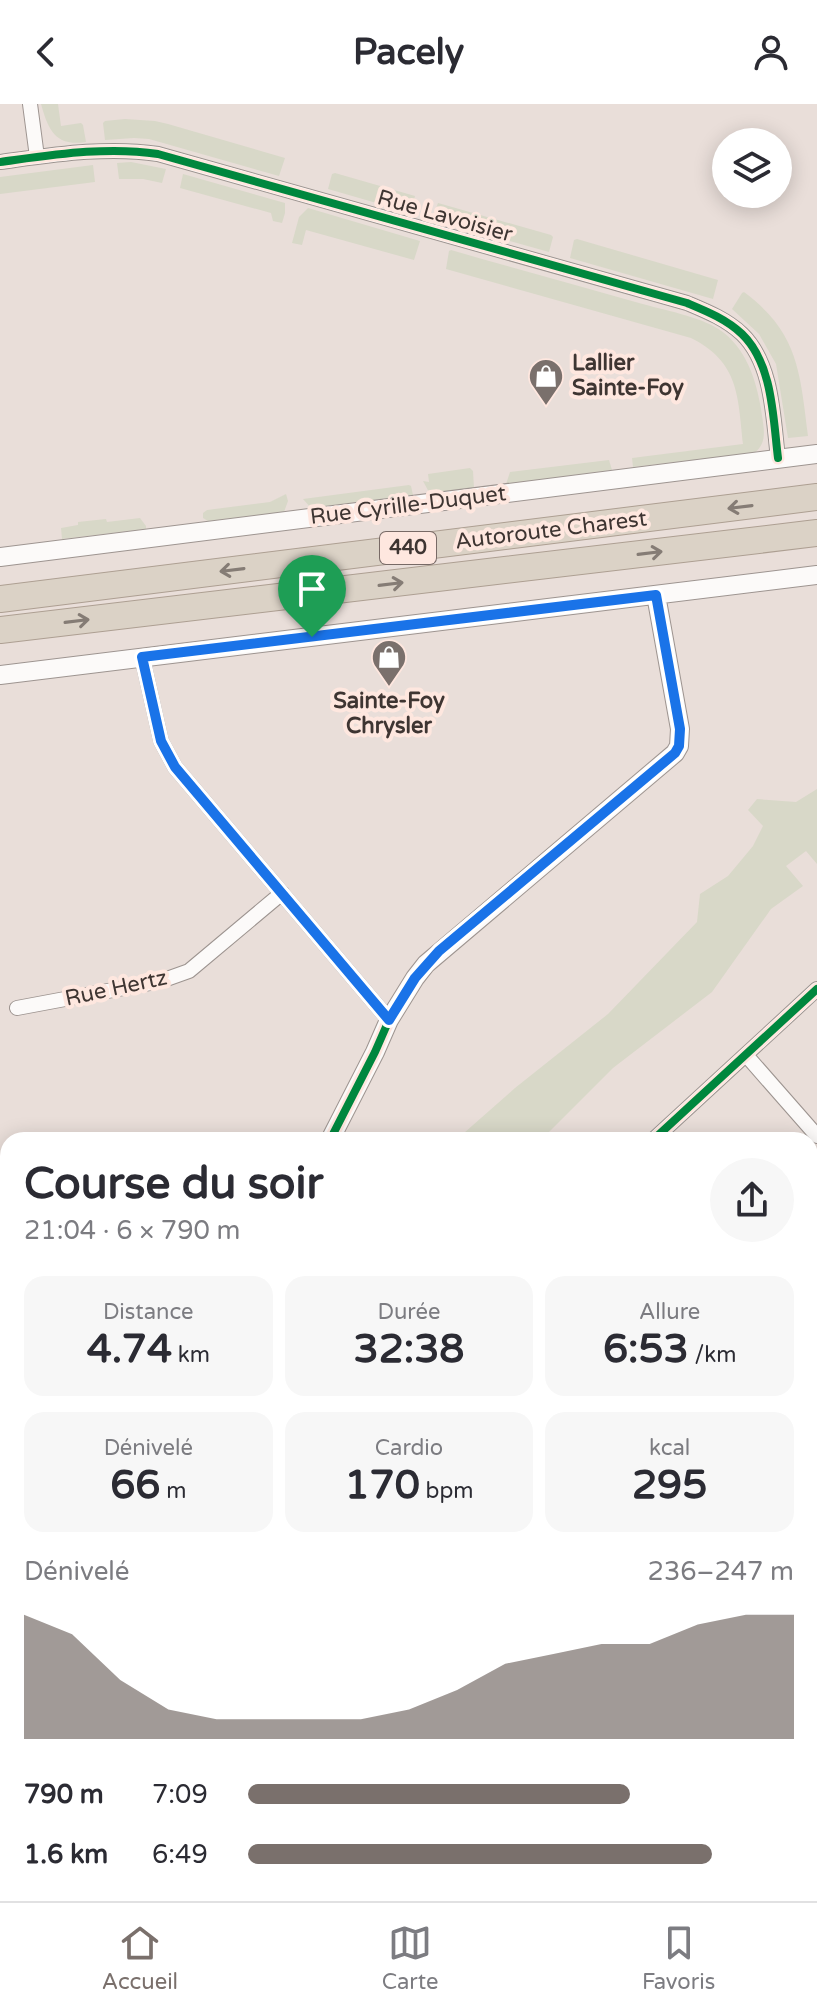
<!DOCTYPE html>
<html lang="fr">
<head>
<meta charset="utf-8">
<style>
  :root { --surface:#fff; --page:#f7f7f7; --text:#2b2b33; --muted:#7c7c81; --line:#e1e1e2; --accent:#7a706c }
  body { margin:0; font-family:"Varela Round",sans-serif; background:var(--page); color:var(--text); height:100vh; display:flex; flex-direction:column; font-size:30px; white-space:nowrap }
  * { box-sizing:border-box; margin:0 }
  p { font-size:26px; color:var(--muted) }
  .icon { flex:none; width:44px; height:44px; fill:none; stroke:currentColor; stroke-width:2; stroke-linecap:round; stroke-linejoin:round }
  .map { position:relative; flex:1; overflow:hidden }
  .drawer { position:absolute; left:0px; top:1028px; width:818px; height:770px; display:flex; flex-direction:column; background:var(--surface); border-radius:24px 24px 0 0; box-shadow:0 4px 20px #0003 }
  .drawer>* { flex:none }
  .buttons { position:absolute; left:712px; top:24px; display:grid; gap:16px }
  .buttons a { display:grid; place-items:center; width:80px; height:80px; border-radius:50%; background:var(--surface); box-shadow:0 4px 20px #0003; font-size:40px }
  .pin { position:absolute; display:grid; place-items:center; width:68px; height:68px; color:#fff; margin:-82px -34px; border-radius:50% 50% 50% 0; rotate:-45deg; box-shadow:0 0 8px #0007 }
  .pin .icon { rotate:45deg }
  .round { display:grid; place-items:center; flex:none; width:84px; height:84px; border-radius:42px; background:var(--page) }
  .summary { display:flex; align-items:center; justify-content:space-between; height:136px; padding:0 24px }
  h1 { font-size:44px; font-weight:700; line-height:60px }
  .figures { display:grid; grid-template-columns:repeat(3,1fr); gap:12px; height:136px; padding:8px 24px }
  .figures div { display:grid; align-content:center; border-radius:20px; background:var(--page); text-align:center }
  .figures b { font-size:40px; font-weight:700 }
  .figures small { font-size:22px; font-weight:400 }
  .figures p { font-size:22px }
  .chart { height:224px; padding:16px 24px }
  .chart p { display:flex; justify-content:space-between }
  .chart svg { width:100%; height:144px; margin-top:8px; fill:var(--accent); opacity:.7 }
  ul { padding:0 24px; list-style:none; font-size:26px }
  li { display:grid; grid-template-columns:128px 96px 1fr; align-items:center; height:60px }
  li i { height:20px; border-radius:10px; background:var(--accent) }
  header { display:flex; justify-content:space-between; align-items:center; height:104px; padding:0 24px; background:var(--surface); font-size:36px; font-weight:700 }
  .tabs { display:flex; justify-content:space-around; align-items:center; height:112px; border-top:2px solid var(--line); background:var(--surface); font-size:22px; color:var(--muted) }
  .tabs a { display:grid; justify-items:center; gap:4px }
  .tabs .on { color:var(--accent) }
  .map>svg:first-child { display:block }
  .green { fill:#d8d8c8 }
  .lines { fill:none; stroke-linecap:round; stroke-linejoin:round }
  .minor-casing { stroke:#9d9490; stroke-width:16 }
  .tertiary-casing { stroke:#9d9490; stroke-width:20 }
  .motorway-casing { stroke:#ad9f92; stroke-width:28 }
  .minor { stroke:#fcfaf9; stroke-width:14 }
  .tertiary { stroke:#fcfaf9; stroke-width:18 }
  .motorway { stroke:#dbd2c6; stroke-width:26 }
  .cycleway-casing { stroke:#fee7df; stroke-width:13 }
  .cycleway { stroke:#00873e; stroke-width:8 }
  .oneway { stroke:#857c75 }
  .route-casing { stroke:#fff; stroke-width:16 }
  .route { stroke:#1a73e8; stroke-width:10 }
  .labels { text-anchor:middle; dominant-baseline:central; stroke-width:8; stroke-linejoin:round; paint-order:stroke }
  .shield { fill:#fee7df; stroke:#786a66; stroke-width:2 }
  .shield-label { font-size:20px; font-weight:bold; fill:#3e3532 }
  .street-label { font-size:22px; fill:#3e3532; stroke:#fee7df }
  .poi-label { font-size:22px; font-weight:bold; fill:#3e3532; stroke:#fee7df; text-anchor:start }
</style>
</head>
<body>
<header><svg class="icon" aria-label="back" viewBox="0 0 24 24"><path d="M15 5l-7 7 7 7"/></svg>Pacely<svg class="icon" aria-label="person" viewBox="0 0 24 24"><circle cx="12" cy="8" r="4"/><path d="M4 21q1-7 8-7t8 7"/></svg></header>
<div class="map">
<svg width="817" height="1797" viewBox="0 0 817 1797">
  <rect width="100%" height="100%" fill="#e9ded9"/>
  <path class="green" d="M 41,0 L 58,0 L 61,22 L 81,19 L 83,21 L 86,38 C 55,43 48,25 41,0 Z
    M 125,15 L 155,17 L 168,20 L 285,54 L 279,72 L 149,35 L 134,34 L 105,36 L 103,19 L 105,17 Z
    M 131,58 L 166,65 L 162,79 L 143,75 L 119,75 L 117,59 Z
    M 93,61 L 95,78 L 0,90 L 0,73 Z
    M 335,69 L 415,92 L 411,109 L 328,85 L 332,70 Z
    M 183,70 L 285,99 L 285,109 L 282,119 L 273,117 L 271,109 L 180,84 Z
    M 438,99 L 551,131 L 553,133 L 549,148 L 432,115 Z
    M 308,104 L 420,137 L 414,156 L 306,126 L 302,141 L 292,139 L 299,113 Z
    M 577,135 L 718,176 L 713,195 L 570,154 L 574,136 Z
    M 451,146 C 513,164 576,181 639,199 C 663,206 699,212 720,226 C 746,244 756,275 761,305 C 763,321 769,339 754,349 L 633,363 L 632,354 L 743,340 C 738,292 739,258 691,234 L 446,165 L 449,147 Z
    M 744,188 C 799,229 800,269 808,332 L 788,334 L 776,260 L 759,230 L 732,205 L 742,189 Z
    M 609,356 L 612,366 L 506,380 L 510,368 Z
    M 470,364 L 473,367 L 474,384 L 430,390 L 423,377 L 429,378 L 428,370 Z
    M 409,381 L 411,382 L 413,391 L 311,404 L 303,395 Z
    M 286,390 L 288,397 L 284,408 L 208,417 L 203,414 L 203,409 L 207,406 L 270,398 Z
    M 140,414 L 146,422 L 146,425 L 62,435 L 61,424 L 78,421 L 78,418 L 106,415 L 107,418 Z
    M 817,685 L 817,760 L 806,747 L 786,762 L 803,782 L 771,805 L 712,888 L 613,964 L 541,1036 L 456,1036 L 515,984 L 608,910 L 697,818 L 700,790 L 728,772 L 753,742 L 763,722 L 748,706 L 757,695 L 796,698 Z
    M 0,1249 L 8,1257 L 8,1341 L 0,1349 Z
    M 8,1346 L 8,1443 L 0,1451 L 0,1353 Z
    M 0,1455 L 8,1464 L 8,1605 L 0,1612 Z"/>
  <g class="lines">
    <g class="minor-casing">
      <path id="minor" d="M 30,0 L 37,53
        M 0,58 C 52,51 106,42 158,50 L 687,199 C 706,207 726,215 742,230 C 773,260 773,314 778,354
        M 142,553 L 161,637 L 175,663 L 389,916
        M 17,904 L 161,877 L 189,867 L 282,789
        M 746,951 L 817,1032
        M 653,1036 L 817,885
        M 810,1295 L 817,1302
        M 810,1526 L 817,1534
        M 0,1632 L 8,1625
        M 261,1790 L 267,1797"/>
    </g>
    <g class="tertiary-casing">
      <path id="tertiary" d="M 0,453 L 817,350
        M 0,571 L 817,471
        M 330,1036 L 375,948 L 389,916 L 415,874 L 426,860 L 675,649 L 679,642 L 680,625 L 656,491
        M 633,1790 L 638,1797"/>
    </g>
    <g class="motorway-casing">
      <path id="motorway" d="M 0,495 L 817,393
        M 0,526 L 817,429"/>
    </g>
    <use href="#minor" class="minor"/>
    <use href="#tertiary" class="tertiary"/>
    <use href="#motorway" class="motorway"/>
    <g class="cycleway-casing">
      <path id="cycleway" d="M 0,58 C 52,51 106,42 158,50 L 687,199 C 706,207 726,215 742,230 C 773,260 773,314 778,354
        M 330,1036 L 375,948 L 389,916 L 415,874 L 426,860 L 675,649 L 679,642 L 680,625 L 656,491
        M 653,1036 L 817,885"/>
    </g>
    <use href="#cycleway" class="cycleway"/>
  </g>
  <defs><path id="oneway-shaft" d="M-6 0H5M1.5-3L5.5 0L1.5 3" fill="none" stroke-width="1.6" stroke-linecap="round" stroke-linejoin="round" transform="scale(2)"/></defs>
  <g class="oneway">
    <use href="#oneway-shaft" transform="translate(740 403) rotate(173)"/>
    <use href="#oneway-shaft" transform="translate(650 449) rotate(-7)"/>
    <use href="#oneway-shaft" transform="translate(232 466) rotate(173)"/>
    <use href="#oneway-shaft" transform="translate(391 480) rotate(-7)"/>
    <use href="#oneway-shaft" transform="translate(77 517) rotate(-7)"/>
  </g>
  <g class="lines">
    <g class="route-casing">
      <path id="route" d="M 656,491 L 680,625 L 679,642 L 675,649 L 439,847 L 415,874 L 389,916 L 175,663 L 161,637 L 142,553 Z"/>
    </g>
    <use href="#route" class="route"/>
  </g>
  <defs>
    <g id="shop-pin" transform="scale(1.8)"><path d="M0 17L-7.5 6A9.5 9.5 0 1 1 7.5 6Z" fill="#7a706c" stroke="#fee7df"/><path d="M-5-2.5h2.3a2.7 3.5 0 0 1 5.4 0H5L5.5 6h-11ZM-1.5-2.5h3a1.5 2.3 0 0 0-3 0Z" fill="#fff"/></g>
  </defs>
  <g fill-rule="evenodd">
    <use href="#shop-pin" x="546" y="272"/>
    <use href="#shop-pin" x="389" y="553"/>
  </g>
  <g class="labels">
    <rect class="shield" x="380" y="428" width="56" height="32" rx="6"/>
    <g class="shield-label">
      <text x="408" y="444">440</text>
    </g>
    <g class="street-label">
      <text transform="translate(445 112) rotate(16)">Rue Lavoisier</text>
      <text transform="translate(408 401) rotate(-7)">Rue Cyrille-Duquet</text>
      <text transform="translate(551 426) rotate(-7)">Autoroute Charest</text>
      <text transform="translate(116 884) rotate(-12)">Rue Hertz</text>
    </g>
    <g class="poi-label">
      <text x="572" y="259">Lallier<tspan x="572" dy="25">Sainte-Foy</tspan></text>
      <text x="389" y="597" text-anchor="middle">Sainte-Foy<tspan x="389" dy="25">Chrysler</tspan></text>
    </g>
  </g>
</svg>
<div class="buttons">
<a><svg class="icon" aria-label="layers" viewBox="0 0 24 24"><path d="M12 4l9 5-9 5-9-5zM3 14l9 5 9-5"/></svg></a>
</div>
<div class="pin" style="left:312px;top:533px;background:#1e9e55"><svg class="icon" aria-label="arrive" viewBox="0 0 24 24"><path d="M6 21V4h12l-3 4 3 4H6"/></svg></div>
<section class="drawer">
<div class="summary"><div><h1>Course du soir</h1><p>21:04 · 6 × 790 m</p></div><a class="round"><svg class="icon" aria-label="share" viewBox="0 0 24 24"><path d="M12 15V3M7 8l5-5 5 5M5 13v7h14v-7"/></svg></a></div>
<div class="figures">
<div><p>Distance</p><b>4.74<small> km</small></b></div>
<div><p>Durée</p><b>32:38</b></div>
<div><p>Allure</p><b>6:53<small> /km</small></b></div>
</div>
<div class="figures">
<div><p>Dénivelé</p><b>66<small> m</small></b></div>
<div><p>Cardio</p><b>170<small> bpm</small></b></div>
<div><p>kcal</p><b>295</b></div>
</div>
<div class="chart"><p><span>Dénivelé</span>236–247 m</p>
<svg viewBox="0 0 160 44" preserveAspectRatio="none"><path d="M0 44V6L10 12L20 26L30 35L40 38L50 38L60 38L70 38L80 35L90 29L100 21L110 18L120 15L130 15L140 9L150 6L160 6V44z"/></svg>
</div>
<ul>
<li><b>790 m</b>7:09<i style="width:70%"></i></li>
<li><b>1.6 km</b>6:49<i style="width:85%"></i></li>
</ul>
</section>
</div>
<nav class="tabs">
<a class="on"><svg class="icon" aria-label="home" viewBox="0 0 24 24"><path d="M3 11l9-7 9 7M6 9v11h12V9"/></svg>Accueil</a>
<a><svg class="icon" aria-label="map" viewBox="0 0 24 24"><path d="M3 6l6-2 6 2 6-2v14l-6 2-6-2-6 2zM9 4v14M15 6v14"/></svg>Carte</a>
<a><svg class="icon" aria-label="saved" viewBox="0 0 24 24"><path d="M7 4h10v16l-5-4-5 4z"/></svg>Favoris</a>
</nav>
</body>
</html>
